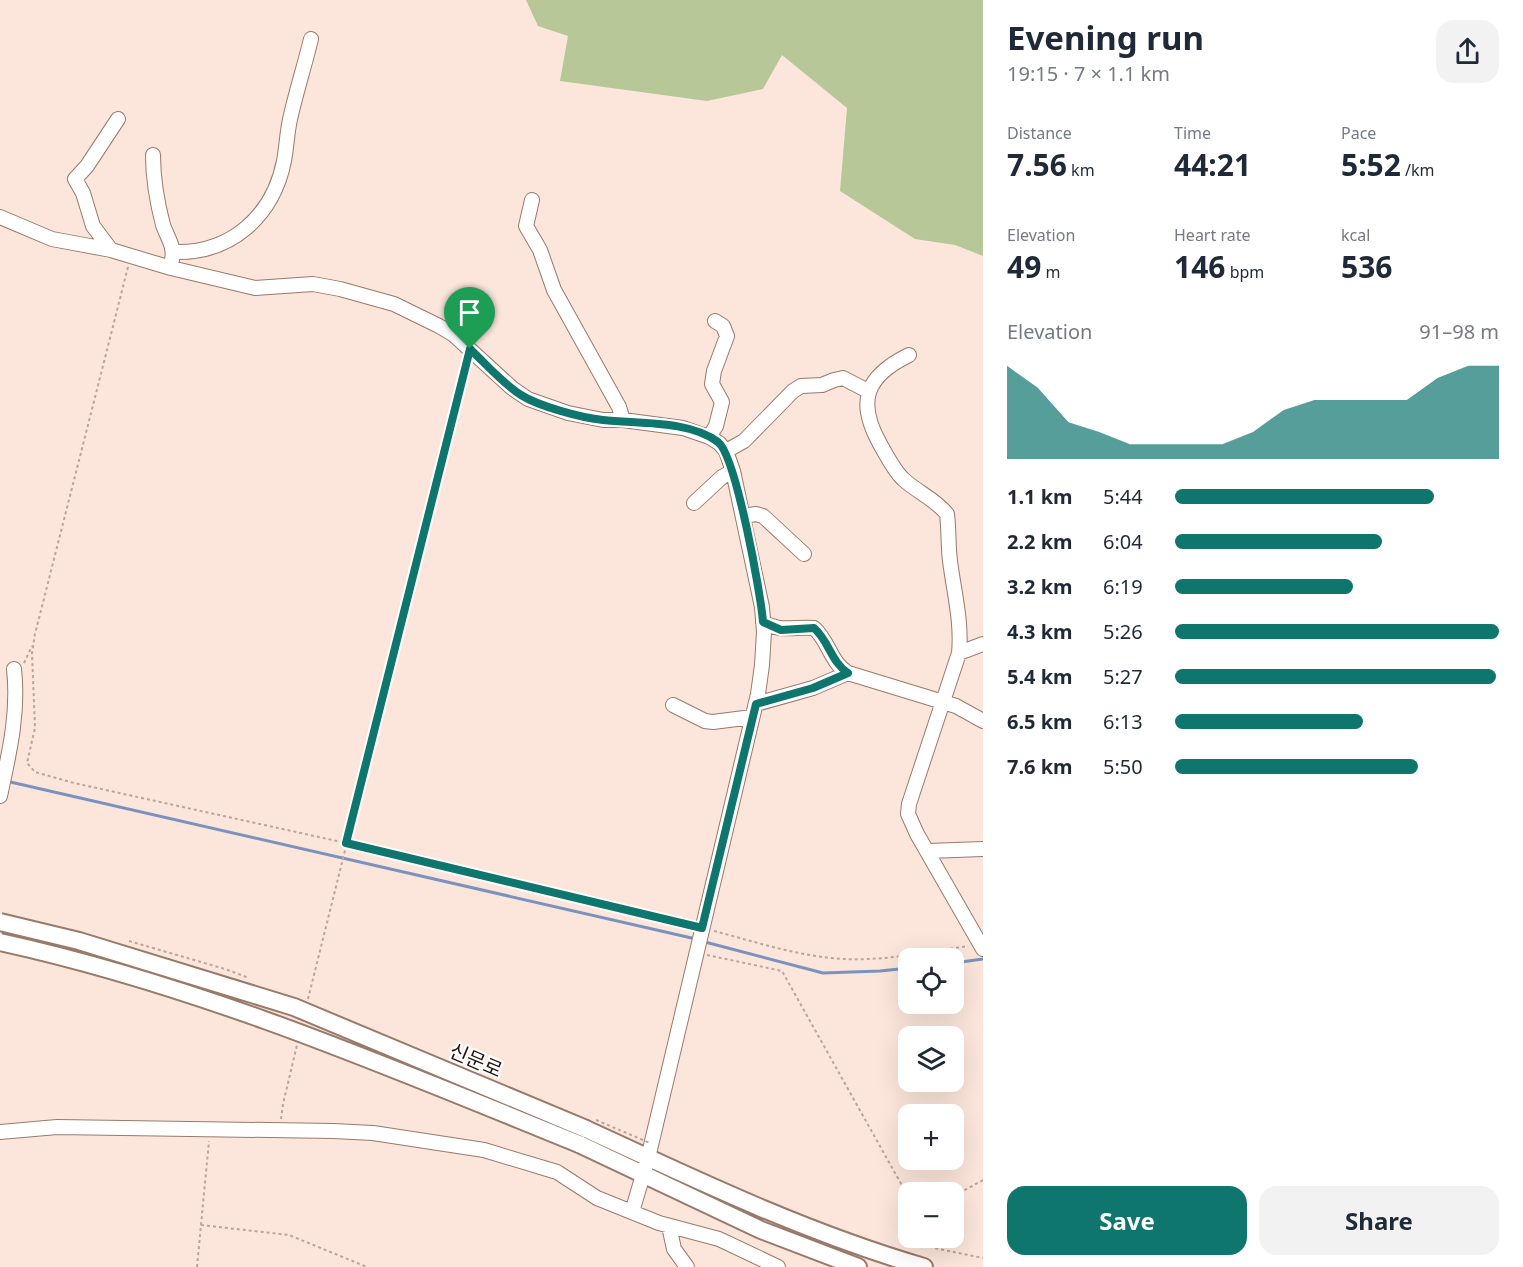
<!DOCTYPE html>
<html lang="en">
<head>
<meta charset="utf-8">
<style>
  :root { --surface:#fff; --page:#f2f2f3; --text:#1f2937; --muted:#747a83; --accent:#0f766e }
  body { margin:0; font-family:"Noto Sans","Noto Sans KR",sans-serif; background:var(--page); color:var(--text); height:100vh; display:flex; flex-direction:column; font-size:22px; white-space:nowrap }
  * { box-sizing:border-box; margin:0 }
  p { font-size:20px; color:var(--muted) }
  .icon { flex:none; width:33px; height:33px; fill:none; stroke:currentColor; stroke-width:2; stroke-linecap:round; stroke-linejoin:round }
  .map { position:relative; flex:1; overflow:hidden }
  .sheet { display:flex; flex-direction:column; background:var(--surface); width:540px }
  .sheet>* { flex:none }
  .controls { position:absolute; left:898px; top:948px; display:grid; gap:12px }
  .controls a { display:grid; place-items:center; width:66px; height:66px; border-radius:12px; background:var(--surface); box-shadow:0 6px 24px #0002; font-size:30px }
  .pin { position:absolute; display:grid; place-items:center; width:51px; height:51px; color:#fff; margin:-62px -26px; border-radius:50% 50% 50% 0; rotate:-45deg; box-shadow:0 0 6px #0007 }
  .pin .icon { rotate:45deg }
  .round { display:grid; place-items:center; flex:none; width:63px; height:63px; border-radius:18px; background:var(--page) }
  .summary { display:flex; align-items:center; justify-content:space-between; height:102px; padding:0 24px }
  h1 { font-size:33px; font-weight:700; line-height:45px }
  .metrics { display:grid; grid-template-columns:repeat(3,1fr); gap:9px; height:102px; padding:6px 24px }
  .metrics div { display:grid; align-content:center }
  .metrics b { font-size:30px; font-weight:700 }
  .metrics small { font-size:16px; font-weight:400 }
  .metrics p { font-size:16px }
  .chart { height:168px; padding:12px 24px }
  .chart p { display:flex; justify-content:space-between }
  .chart svg { width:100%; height:108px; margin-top:6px; fill:var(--accent); opacity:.7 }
  .button { display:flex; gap:12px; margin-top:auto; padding:12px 24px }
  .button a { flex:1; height:69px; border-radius:18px; background:var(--accent); color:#fff; font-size:24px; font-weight:700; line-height:69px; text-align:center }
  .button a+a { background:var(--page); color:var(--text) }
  ul { padding:0 24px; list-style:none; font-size:20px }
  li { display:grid; grid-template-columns:96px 72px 1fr; align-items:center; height:45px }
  li i { height:15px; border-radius:8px; background:var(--accent) }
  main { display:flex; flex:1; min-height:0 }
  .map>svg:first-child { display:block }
  .green { fill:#b7c797 }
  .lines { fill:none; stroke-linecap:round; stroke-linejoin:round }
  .stream { stroke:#7992be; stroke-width:3 }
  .minor-casing { stroke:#997969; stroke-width:16 }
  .major-casing { stroke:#997969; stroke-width:20 }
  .path { stroke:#b8a59b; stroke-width:2; stroke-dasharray:3 3; stroke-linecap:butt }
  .minor { stroke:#fff; stroke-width:14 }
  .major { stroke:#fff; stroke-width:16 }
  .major-bridge-casing { stroke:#997969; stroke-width:20; stroke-linecap:butt }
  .path-bridge { stroke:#b8a59b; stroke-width:2; stroke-dasharray:3 3; stroke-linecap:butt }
  .major-bridge { stroke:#fff; stroke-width:16 }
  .route-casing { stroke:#fff; stroke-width:12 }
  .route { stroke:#0f766e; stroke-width:8 }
  .labels { text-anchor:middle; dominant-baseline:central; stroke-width:4.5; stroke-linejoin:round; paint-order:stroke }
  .street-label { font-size:20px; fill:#21140e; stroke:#fff }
</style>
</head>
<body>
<main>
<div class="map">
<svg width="983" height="1267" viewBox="0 0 983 1267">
  <rect width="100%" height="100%" fill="#fce6db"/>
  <path class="green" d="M 526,0 L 983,0 L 983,256 L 955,245 L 915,239 L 840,191 L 847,108 L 782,55 L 763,89 L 707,101 L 560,81 L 568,36 L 538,26 Z"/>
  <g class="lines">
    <path class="stream" d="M 6,781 L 696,939
      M 705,942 L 823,973 L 880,971 L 909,968
      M 954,963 L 983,959"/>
    <g class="minor-casing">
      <path id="minor" d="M 153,155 C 153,178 157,202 163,225 C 167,237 175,246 172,260
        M 532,200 L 526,226 L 540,250 L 554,290 L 619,407 L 623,420
        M 0,217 L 52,239 L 111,250 L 171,268 L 255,288 L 313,284 L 340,289 L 394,304 L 439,326 L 454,335 L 512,388 L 528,399 L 568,413 L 603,420 L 623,420 L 683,428 L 709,437 L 719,443 L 726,451 L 733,471 L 762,607 L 764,632 L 762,665 L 758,694 L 648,1158 L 632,1212
        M 111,250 L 93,226 L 83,193 L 75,179 L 87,166 L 118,119
        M 174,252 C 231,254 273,216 284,161 C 287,145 287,130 291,115 C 297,89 305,64 311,39
        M 909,355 C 866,376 856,401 880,444 C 887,456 893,469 903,479 C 917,492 935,499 947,514 C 949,530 948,545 950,561 C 954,592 962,622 959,653 L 909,804 L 908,814 L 917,834 L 983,949
        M 709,437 L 716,426 L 722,402 L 712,384 L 714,371 L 727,336 L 723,326 L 715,321
        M 726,451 L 744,441 L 793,391 L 801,386 L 822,385 L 834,380 L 843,378 L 868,391
        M 694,503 L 722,477 L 733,471
        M 743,516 L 756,514 L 763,516 L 804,554
        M 763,622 C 780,633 795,626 814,628 C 829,641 830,662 848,673 L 956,706 L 983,721
        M 959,653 L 983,644
        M 756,704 L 813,688 L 848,673
        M 673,705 L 705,721 L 713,722 L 752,717
        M 0,796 C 9,754 19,713 14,669
        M 928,851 L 983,849
        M 0,1132 L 57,1127 L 333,1131 L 373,1133 L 484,1150 L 557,1172 L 597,1198 L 659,1223 L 719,1239 L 778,1267
        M 669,1226 L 674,1249 L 687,1267"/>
    </g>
    <g class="major-casing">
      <path id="major" d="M 586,1129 C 696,1180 807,1233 924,1267
        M 579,1144 L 761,1230 L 858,1267"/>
    </g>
    <path class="path" d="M 128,267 L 35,634 L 32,653 L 35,728 L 27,763 L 35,772 L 74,783 L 346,843 L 691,925
      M 24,663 L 32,646
      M 714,931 C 756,942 801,957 844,959 C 885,961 928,952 968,946
      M 707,955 L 782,971 L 909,1198
      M 308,999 L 467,361
      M 281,1119 L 283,1104 L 297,1045
      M 954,1196 L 983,1180
      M 201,1225 L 289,1235 L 367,1267
      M 930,1238 L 934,1248 L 983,1258
      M 197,1267 L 209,1141"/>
    <use href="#minor" class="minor"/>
    <use href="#major" class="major"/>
    <g class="major-bridge-casing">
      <path id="major-bridge" d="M 0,922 L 79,941 L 294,1007 L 586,1129
        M 0,942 C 201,986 389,1067 579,1144"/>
    </g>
    <path class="path-bridge" d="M 129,941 L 225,969 L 249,978
      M 596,1120 L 650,1143"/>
    <use href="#major-bridge" class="major-bridge"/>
  </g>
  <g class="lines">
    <g class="route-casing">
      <path id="route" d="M 470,349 C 486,364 502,383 521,395 C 538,406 582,418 603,420 C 638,424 689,420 718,442 C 736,456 761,595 763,622 L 781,630 L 814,628 C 829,641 831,662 848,673 L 813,688 L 756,704 L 702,928 L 346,843 Z"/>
    </g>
    <use href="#route" class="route"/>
  </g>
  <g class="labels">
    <g class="street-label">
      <text transform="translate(476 1060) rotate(23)">신문로</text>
    </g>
  </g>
</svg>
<div class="controls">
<a><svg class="icon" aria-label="locate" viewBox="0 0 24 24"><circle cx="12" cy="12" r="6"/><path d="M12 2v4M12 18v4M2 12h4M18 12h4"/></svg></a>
<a><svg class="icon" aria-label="layers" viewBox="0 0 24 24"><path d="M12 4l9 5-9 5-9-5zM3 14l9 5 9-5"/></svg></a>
<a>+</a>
<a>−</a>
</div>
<div class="pin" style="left:470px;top:349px;background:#1e9e55"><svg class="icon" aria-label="arrive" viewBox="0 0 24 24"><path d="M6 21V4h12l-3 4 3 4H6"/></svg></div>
</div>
<section class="sheet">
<div class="summary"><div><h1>Evening run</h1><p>19:15 · 7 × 1.1 km</p></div><a class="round"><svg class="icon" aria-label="share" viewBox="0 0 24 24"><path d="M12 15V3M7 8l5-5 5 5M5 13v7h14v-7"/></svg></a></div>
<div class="metrics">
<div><p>Distance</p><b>7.56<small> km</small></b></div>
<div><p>Time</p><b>44:21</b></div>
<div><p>Pace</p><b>5:52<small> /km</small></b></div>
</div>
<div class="metrics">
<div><p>Elevation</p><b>49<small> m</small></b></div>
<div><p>Heart rate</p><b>146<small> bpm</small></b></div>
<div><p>kcal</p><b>536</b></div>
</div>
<div class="chart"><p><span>Elevation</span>91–98 m</p>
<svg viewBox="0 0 160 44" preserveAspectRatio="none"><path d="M0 44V6L10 15L20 29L30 33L40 38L50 38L60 38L70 38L80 33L90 24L100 20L110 20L120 20L130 20L140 11L150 6L160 6V44z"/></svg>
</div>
<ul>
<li><b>1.1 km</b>5:44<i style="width:80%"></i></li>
<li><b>2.2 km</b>6:04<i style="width:64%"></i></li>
<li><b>3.2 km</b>6:19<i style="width:55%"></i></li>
<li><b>4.3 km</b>5:26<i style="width:100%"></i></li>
<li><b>5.4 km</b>5:27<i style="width:99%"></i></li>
<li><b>6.5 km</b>6:13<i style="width:58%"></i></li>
<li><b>7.6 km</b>5:50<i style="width:75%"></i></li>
</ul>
<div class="button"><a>Save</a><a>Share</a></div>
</section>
</main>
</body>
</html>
